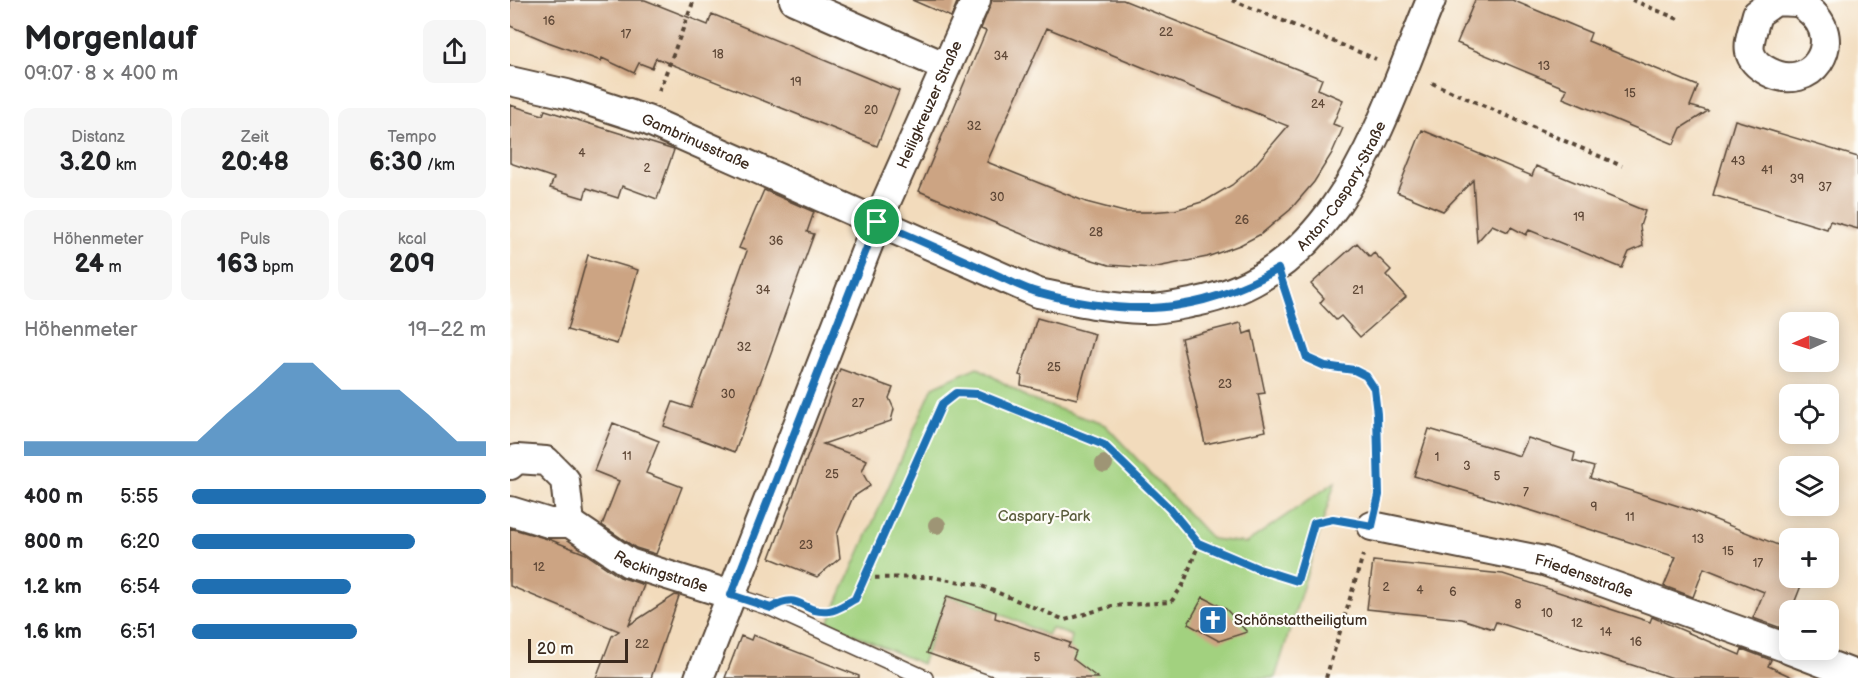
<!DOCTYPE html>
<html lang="de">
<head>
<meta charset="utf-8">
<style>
  :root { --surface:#fff; --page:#f6f6f6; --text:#202124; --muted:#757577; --accent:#1f6fb2 }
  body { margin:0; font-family:"Balsamiq Sans",sans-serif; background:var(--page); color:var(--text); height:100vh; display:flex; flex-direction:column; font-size:22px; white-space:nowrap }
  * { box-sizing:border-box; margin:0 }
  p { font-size:20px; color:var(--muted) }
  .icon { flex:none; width:33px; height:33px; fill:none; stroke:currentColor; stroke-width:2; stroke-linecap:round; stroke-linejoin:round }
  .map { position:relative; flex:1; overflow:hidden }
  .side { display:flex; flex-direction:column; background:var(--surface); width:510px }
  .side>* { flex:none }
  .needle { width:39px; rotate:267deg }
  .fabs { position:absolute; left:1269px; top:312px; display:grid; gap:12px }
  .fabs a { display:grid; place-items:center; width:60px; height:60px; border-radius:12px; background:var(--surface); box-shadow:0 3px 15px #0003; font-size:30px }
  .scale { position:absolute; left:18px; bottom:15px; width:100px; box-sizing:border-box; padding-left:6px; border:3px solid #3b2a1e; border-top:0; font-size:16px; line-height:21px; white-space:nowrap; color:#3b2a1e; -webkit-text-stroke:4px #fdfcf7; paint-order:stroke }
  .pin { position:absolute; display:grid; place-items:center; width:51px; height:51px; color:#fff; margin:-26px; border:3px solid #fff; border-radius:50%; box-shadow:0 2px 6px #0007 }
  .round { display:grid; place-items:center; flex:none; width:63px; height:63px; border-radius:12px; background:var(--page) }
  .summary { display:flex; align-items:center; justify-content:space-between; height:102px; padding:0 24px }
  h1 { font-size:33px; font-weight:700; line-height:45px }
  .metrics { display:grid; grid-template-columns:repeat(3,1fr); gap:9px; height:102px; padding:6px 24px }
  .metrics div { display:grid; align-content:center; border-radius:12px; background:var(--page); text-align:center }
  .metrics b { font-size:26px; font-weight:700 }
  .metrics small { font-size:16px; font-weight:400 }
  .metrics p { font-size:16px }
  .chart { height:168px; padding:12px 24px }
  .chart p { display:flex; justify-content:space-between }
  .chart svg { width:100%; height:108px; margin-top:6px; fill:var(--accent); opacity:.7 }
  ul { padding:0 24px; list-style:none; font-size:20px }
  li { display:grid; grid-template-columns:96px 72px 1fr; align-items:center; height:45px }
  li i { height:15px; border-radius:8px; background:var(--accent) }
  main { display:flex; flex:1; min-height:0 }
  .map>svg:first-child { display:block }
  .green { fill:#a2d17f; stroke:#6e7e4e; stroke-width:1.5 }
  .building { fill:#cca483; fill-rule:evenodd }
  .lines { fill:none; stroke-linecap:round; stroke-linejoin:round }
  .lane-casing { stroke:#564536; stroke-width:18 }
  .street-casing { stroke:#564536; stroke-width:32 }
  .path { stroke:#564536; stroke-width:4; stroke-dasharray:4.5 4.5; stroke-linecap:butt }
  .lane { stroke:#fff; stroke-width:15 }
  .street { stroke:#fff; stroke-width:28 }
  .tree { fill:#9e9575 }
  .route-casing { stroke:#fff; stroke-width:12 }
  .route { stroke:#1f6fb2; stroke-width:8 }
  .labels { text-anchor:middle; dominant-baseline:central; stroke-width:4.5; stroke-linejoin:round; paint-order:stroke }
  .number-label { font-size:12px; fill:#5f4837 }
  .street-label { font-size:15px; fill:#3b2a1e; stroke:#fdfcf7 }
  .park-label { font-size:15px; fill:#5a5c3b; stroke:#fdfcf7 }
  .poi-label { font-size:15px; fill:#3b2a1e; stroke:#fdfcf7; text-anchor:start }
</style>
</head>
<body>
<main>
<section class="side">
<div class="summary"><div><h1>Morgenlauf</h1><p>09:07 · 8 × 400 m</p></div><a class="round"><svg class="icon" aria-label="share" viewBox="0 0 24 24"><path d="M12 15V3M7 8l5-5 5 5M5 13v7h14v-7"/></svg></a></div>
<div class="metrics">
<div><p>Distanz</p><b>3.20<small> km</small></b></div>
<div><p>Zeit</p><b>20:48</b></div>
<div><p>Tempo</p><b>6:30<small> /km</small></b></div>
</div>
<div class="metrics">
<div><p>Höhenmeter</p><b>24<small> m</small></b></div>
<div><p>Puls</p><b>163<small> bpm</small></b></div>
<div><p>kcal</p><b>209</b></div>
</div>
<div class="chart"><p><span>Höhenmeter</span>19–22 m</p>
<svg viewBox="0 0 160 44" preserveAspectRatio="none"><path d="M0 44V38L10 38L20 38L30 38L40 38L50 38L60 38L70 27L80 17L90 6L100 6L110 17L120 17L130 17L140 27L150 38L160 38V44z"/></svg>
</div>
<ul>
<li><b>400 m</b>5:55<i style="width:100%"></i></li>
<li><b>800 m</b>6:20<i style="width:76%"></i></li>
<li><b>1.2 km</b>6:54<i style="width:54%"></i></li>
<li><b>1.6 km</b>6:51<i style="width:56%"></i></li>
</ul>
</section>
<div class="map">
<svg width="1348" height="678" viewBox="0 0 1348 678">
  <rect width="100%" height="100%" fill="#fdfcf7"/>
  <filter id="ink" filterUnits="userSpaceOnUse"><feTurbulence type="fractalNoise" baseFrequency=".0167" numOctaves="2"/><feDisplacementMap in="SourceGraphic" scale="12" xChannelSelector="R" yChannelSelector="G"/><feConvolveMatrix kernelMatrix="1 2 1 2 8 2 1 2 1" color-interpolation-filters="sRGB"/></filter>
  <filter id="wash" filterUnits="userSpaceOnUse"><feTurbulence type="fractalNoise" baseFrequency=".008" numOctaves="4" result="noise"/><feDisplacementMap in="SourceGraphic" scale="24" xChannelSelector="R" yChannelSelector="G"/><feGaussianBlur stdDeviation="1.35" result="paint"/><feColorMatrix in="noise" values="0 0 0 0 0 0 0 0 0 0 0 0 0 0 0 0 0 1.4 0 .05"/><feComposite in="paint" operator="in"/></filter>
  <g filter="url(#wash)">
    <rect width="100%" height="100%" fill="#f2dbbc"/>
    <path class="green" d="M 467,367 L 520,399 L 595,425 L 702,539 L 736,543 L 825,482 L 765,678 L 579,678 C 564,664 556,657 562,636 L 541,628 L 537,635 L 486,612 L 437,596 L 412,664 L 318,623 L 423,387 Z"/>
    <g id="blocks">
      <path class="building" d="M 0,0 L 135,0 L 198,25 L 202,14 L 389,91 L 367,146 L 146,58 L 142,68 L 129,63 L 124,73 L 92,58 L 91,61 L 38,42 L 0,26 Z
        M 402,0 L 448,0 L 441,17 Z
        M 482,0 L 613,0 L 812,79 L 808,89 L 833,100 L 823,124 L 833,128 L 822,153 L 804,182 L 780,210 L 751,234 L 730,245 L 697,257 L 642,268 L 599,265 L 550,250 L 409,191 L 476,31 L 471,29 ZM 537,28 L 681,87 L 778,126 L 744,166 L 722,185 L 695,201 L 665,210 L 639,212 L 614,212 L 576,202 L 477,162 Z
        M 965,0 L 1002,0 L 1081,33 L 1078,41 L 1188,86 L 1180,106 L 1198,111 L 1171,128 L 1164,144 L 1053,98 L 1057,89 L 947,43 Z
        M 0,105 L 33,115 L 35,110 L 164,150 L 147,199 L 112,186 L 108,198 L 77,188 L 74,198 L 40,188 L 44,178 L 0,163 Z
        M 1225,120 L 1348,157 L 1348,229 L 1320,221 L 1317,229 L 1203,195 Z
        M 912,130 L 1022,176 L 1026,166 L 1135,211 L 1130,226 L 1133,246 L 1119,252 L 1112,268 L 1019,230 L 1016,235 L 1001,227 L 998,232 L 982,225 L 967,242 L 963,180 L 933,211 L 887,192 Z
        M 254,190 L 304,212 L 297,232 L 304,234 L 225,452 L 154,426 L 163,402 L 181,408 L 237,251 L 229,248 Z
        M 847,243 L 860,257 L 864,253 L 881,270 L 876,275 L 896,297 L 850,337 L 831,316 L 826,320 L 810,303 L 814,298 L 801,284 Z
        M 78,255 L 128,270 L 107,344 L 57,330 Z
        M 527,318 L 585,334 L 567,399 L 511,385 L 512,376 L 509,375 Z
        M 731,323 L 734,334 L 742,331 L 755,393 L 748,394 L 756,431 L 695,444 L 671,338 Z
        M 330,369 L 383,388 L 379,398 L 384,409 L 381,421 L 313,444 L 357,460 L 352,472 L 360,486 L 343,497 L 327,534 L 330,558 L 307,577 L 260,558 Z
        M 103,423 L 149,441 L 136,473 L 172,487 L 146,554 L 126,548 L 92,525 L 109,481 L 84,471 Z
        M 919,429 L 1010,456 L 1018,438 L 1065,453 L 1063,461 L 1084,467 L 1080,478 L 1181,510 L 1280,550 L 1280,578 L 1294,578 L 1274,629 L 1243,618 L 1254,592 L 1194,568 L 1183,597 L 1154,586 L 1166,557 L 1026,512 L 904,476 Z
        M 0,528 L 41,540 L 76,554 L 110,577 L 134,585 L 119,625 L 165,595 L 169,596 L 141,678 L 86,678 L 102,636 L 109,631 L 0,586 Z
        M 863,561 L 993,574 L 1140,622 L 1142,617 L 1230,655 L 1232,649 L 1261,660 L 1258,666 L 1284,678 L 1163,678 L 986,622 L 983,629 L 952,619 L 857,609 Z
        M 437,596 L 486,612 L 485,618 L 560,643 L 558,647 L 566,651 L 563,659 L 588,678 L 488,678 L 417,653 Z
        M 693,597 L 716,609 L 737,632 L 709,641 L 678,624 Z
        M 243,635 L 349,676 L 349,678 L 215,678 L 231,636 L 241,640 Z"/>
    </g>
  </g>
  <g filter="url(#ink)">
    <use href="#blocks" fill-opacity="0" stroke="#564536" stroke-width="1.5"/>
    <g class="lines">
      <g class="lane-casing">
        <path id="lane" d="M 221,595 L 261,608 L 415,678"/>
      </g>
      <g class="street-casing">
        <g id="street">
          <path d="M 284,0 L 434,66"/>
          <path d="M 1267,1 C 1274,2 1283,1 1290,3 C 1293,4 1297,8 1300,11 C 1336,42 1301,94 1259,72 C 1230,57 1240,41 1247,14 L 1267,0"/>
          <path id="s1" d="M 0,81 L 57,94 L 137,120 L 528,293 C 563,300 597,308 632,309 C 650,310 669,305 686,302 C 830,274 872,118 921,0"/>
          <path d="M 0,465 L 7,459 L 36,461 L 55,480 L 60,523"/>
          <path id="s2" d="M 0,511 L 39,523 L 60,523 L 119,563 L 221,595"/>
          <path id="s3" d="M 862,526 L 1034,561 L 1280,649"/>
          <path d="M 1280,650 L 1348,676"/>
          <path id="s4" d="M 189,678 L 367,222 L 466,0"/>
        </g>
      </g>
      <path class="path" d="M 722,0 L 866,59
        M 1122,0 L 1168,19
        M 922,83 L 1112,166
        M 149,91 L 184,0
        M 776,295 L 797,358 C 803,361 809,364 814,366 C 828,371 844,366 855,376 C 874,392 870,472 869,496
        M 356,578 L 421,577 L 469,585 L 555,620 L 602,606 L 661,602 L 673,585 L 689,543
        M 325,609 L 345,599 L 432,404 L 446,393 L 468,395 L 593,445 L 660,509 L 689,543 L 749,569 L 787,581 L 804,523 L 823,519 L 832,520
        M 816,678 L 853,555"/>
      <use href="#lane" class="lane"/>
      <use href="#street" class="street"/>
    </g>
    <g class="tree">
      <circle cx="594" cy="464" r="9"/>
      <circle cx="427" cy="525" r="9"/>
    </g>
  </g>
  <g class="lines" filter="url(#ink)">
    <g class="route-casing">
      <path id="route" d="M 367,222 C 405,238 442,255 480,272 C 496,279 513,289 530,293 C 618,317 688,315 768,269 L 797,358 L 815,366 L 844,370 L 856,376 L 864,388 L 867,414 L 869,495 L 862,526 L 823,519 L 804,523 L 787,581 L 749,569 L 688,543 L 660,509 L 594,445 L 468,394 L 446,393 L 432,404 L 345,599 C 337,603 328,610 319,611 C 290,614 292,590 261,608 L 221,595 Z"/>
    </g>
    <use href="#route" class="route"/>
  </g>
  <defs>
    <g id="church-square" transform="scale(1.5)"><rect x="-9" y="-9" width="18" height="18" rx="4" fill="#1f6fb2" stroke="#fdfcf7"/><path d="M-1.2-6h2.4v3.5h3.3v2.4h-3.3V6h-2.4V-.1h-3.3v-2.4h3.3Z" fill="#fff"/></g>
  </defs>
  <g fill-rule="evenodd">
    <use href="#church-square" x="703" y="620"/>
  </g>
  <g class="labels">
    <g class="number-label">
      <text x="39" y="21">16</text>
      <text x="656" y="32">22</text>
      <text x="116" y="34">17</text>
      <text x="208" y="54">18</text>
      <text x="491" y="56">34</text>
      <text x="1034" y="66">13</text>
      <text x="286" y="82">19</text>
      <text x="1120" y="93">15</text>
      <text x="808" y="104">24</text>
      <text x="361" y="110">20</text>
      <text x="464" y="126">32</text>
      <text x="72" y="153">4</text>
      <text x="1228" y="161">43</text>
      <text x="137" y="168">2</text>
      <text x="1257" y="170">41</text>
      <text x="1287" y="179">39</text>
      <text x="1315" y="187">37</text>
      <text x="487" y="197">30</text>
      <text x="1069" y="217">19</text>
      <text x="732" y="220">26</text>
      <text x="586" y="232">28</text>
      <text x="266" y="241">36</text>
      <text x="253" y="290">34</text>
      <text x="848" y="290">21</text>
      <text x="234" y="347">32</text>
      <text x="544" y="367">25</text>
      <text x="715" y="384">23</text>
      <text x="218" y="394">30</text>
      <text x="348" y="403">27</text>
      <text x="117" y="456">11</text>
      <text x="927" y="457">1</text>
      <text x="957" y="466">3</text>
      <text x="322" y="474">25</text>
      <text x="987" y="476">5</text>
      <text x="1016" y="492">7</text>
      <text x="1084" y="507">9</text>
      <text x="1120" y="517">11</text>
      <text x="1188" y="539">13</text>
      <text x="296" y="545">23</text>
      <text x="1218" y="551">15</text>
      <text x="1248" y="563">17</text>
      <text x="29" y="567">12</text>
      <text x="876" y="587">2</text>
      <text x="910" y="590">4</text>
      <text x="943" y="592">6</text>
      <text x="1008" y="604">8</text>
      <text x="1037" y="613">10</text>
      <text x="1067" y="623">12</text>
      <text x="1096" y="632">14</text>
      <text x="1126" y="642">16</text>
      <text x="132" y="644">22</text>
      <text x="527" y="657">5</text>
    </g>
    <g class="street-label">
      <text stroke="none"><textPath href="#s4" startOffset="618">Heiligkreuzer Straße</textPath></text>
      <text stroke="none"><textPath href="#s1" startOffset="196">Gambrinusstraße</textPath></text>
      <text stroke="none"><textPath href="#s1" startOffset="924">Anton-Caspary-Straße</textPath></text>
      <text stroke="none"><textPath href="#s2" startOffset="166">Reckingstraße</textPath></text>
      <text stroke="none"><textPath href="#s3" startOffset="218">Friedensstraße</textPath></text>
    </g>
    <g class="park-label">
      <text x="534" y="516">Caspary-Park</text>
    </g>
    <g class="poi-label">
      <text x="724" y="620">Schönstattheiligtum</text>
    </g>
  </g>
</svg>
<div class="fabs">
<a><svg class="needle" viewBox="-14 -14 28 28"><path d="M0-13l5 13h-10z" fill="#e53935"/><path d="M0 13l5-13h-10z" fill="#757577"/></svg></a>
<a><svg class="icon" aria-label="locate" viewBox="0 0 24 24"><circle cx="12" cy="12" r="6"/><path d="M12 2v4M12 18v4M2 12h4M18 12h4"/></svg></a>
<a><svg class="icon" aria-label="layers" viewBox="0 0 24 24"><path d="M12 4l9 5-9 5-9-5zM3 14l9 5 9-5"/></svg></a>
<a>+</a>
<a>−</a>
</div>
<div class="scale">20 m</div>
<div class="pin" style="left:367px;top:222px;background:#1e9e55"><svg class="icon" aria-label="arrive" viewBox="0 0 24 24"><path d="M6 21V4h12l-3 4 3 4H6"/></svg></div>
</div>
</main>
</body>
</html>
